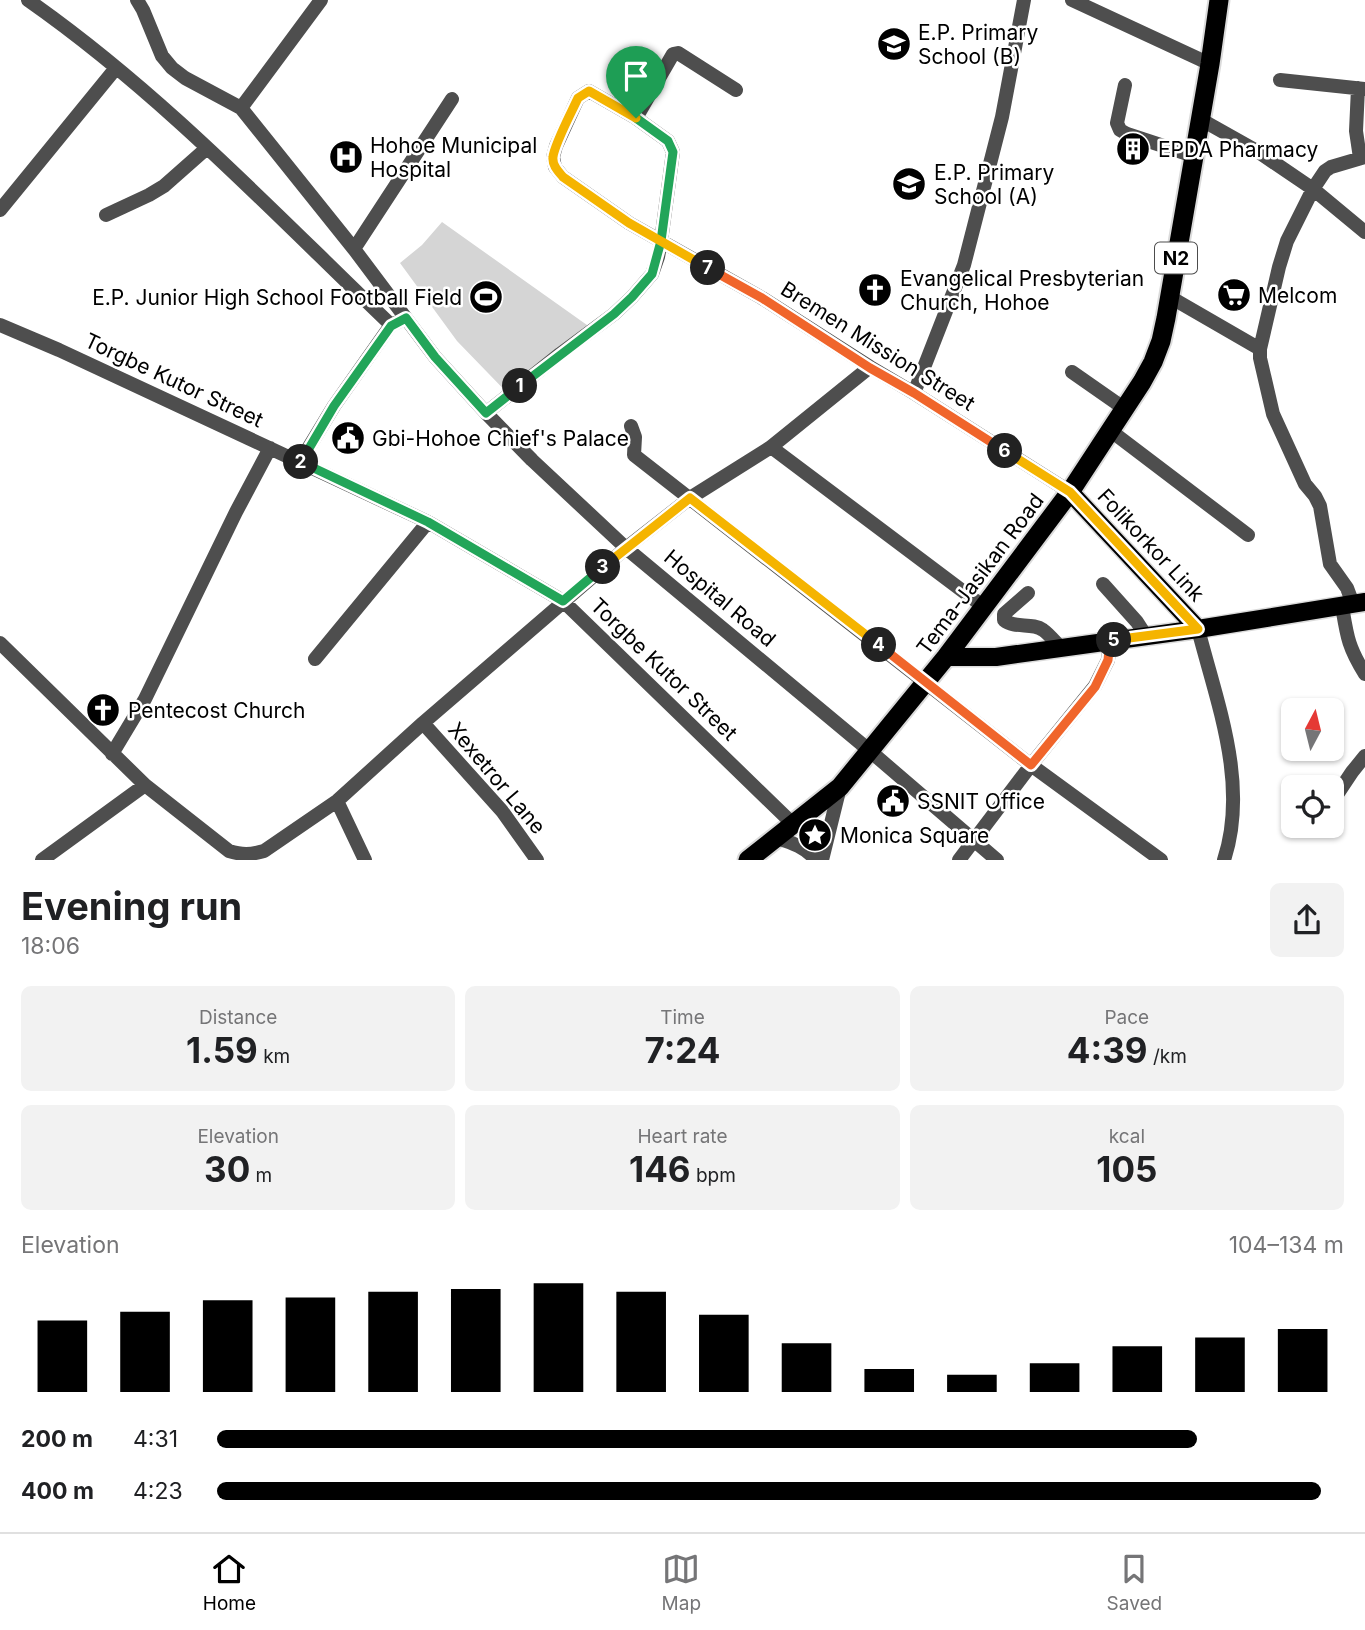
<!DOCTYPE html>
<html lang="en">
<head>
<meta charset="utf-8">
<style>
  :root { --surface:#fff; --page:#f2f2f2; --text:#202124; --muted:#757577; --line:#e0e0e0; --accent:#000 }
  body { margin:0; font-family:Inter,sans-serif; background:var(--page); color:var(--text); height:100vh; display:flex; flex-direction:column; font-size:26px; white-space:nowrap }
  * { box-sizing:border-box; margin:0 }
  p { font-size:23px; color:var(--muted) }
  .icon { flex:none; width:38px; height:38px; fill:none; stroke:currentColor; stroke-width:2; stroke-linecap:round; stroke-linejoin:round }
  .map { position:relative; height:860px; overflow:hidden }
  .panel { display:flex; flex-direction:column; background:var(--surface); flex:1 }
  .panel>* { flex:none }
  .needle { width:46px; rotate:7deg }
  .buttons { position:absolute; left:1281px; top:698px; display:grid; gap:14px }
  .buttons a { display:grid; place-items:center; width:63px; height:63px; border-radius:10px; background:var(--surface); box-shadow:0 2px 5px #0004; font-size:35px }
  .pin { position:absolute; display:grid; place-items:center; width:60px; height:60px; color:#fff; margin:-72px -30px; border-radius:50% 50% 50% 0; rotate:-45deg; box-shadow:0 0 7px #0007 }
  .pin .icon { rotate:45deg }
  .km { position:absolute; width:35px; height:35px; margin:-18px; border-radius:50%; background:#222; color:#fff; font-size:19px; line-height:35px; text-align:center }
  .round { display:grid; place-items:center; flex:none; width:74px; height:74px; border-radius:10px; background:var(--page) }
  .head { display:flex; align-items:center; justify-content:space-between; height:119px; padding:0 21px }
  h1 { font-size:38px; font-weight:700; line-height:52px }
  .metrics { display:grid; grid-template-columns:repeat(3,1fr); gap:10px; height:119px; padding:7px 21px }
  .metrics div { display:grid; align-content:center; border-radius:10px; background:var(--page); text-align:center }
  .metrics b { font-size:35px; font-weight:700 }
  .metrics small { font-size:19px; font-weight:400 }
  .metrics p { font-size:19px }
  .chart { height:196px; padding:14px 21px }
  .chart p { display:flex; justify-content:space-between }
  .chart svg { width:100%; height:126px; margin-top:7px; stroke:var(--accent); stroke-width:6 }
  ul { padding:0 21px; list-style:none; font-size:23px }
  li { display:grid; grid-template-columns:112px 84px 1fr; align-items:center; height:52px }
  li i { height:18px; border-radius:9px; background:var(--accent) }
  .dock { display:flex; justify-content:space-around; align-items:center; height:98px; border-top:2px solid var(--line); background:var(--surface); font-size:19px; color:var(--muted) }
  .dock a { display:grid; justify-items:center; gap:4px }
  .dock .selected { color:var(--accent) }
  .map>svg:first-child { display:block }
  .green { fill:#d5d5d5 }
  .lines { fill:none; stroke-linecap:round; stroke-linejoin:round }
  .major-casing { stroke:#dbdbdb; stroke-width:21 }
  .highway-casing { stroke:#dbdbdb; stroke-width:23 }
  .minor { stroke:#4e4e4e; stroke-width:14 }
  .major { stroke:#000; stroke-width:18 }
  .highway { stroke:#000; stroke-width:19 }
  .split-1-casing { stroke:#fff; stroke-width:14 }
  .split-2-casing { stroke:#fff; stroke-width:14 }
  .split-3-casing { stroke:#fff; stroke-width:14 }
  .split-4-casing { stroke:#fff; stroke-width:14 }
  .split-5-casing { stroke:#fff; stroke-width:14 }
  .split-6-casing { stroke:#fff; stroke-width:14 }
  .split-7-casing { stroke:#fff; stroke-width:14 }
  .split-8-casing { stroke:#fff; stroke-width:14 }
  .split-1 { stroke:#22a559; stroke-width:9 }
  .split-2 { stroke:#22a559; stroke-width:9 }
  .split-3 { stroke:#22a559; stroke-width:9 }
  .split-4 { stroke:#f5b400; stroke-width:9 }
  .split-5 { stroke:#f0652b; stroke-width:9 }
  .split-6 { stroke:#f5b400; stroke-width:9 }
  .split-7 { stroke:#f0652b; stroke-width:9 }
  .split-8 { stroke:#f5b400; stroke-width:9 }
  .labels { text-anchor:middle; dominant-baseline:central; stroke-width:5; stroke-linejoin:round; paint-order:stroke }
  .shield { fill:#fff; stroke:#4c4c4c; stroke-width:2 }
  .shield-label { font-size:19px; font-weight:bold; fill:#000 }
  .poi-label { font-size:21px; fill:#000; stroke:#fff; text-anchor:start }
  .street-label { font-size:21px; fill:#000; stroke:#fff }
</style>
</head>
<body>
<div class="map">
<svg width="1365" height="860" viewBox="0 0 1365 860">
  <rect width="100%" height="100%" fill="#fff"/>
  <path class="green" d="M 442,222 L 594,330 L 515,401 L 457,341 L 400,263 L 422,245 Z"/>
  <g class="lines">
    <g class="major-casing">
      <path id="major" d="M 1070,492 L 1198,629
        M 946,657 L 996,657 L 1198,629 L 1365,602"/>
    </g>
    <g class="highway-casing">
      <path id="highway" d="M 748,860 L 840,787 L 946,657 L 1070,492 L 1142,382 L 1153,362 L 1161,341 L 1166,318 L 1210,64 L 1219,0"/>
    </g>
    <path class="minor" d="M 28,0 C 161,93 274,213 391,325
      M 137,0 L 143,10 L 162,56 L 172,68 L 185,78 L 241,108 L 354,249 L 435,357 L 486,413 L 532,460 L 626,548 L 870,751 L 997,860
      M 1072,0 L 1210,64
      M 1280,80 L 1365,89
      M 1125,85 L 1117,123 L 1120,130 L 1127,134 L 1194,156
      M 1358,88 L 1356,131 L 1360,158
      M 736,90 L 678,53 L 673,54 L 636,118 L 589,91 L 578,98 L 556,146 L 553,157 L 555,167 L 563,177 L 629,223 L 762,298 L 870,367 L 914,393 L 1070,492
      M 241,108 L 321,0
      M 1200,119 L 1257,151 L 1313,189 L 1365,232
      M 0,210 L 116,68
      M 106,215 L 149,195 L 164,186 L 207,148
      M 354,249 L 452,99
      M 1170,297 L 1260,349
      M 0,325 L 59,350 L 428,522 L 563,601 L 794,825
      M 1072,372 L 1125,409
      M 914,393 L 964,265 L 1002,117 L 1024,0
      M 486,413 L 560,354 L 614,314 L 632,297 L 652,274 L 658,257 L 661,241 L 673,152 L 668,141 L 636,118
      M 631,426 L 635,437 L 634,455 L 1031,765 L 1161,860
      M 1111,431 L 1248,535
      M 771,447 L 984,607
      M 300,462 L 334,406 L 391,325 L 398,322
      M 1103,584 L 1137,622 L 1146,636
      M 1028,593 L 1004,614 L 1004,620 C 1015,629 1032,622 1043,630 C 1049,634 1055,642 1060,647
      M 1353,604 L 1347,588 L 1330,564 L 1320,506 L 1315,496 L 1305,484 L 1273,414 L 1260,358 L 1260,349 L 1279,267 L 1287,241 L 1313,189 L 1325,171 L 1331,167 L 1365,157
      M 1342,606 C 1347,636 1348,647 1365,674
      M 1198,629 C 1217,703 1249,784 1224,860
      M 0,643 L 145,785 L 229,851 C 242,855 250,855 264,851 L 337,801 L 423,723 L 626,548 L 690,498 L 771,447 L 870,367
      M 315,659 L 428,522
      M 423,723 L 502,811 L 537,860
      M 112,754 L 145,699 L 236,512 L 270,448
      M 337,801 L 365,860
      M 1332,802 L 1352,772 L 1365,756
      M 777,838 C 793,843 805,847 816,860
      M 42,860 L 145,785
      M 822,860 L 840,787
      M 959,860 L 1031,765 L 1095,686 L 1108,660 L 1110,640"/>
    <use href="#major" class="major"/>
    <use href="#highway" class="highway"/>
  </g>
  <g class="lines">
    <g class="split-1-casing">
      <path id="split-1" d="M 520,386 L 614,314 L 632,297 L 652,274 L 661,241 L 673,152 L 668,141 L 636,118"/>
    </g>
    <g class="split-2-casing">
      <path id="split-2" d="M 301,462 L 334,406 L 391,326 L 406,318 L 435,357 L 486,413 L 520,386"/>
    </g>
    <g class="split-3-casing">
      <path id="split-3" d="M 301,462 L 428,522 L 563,601 L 603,567"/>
    </g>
    <g class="split-4-casing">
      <path id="split-4" d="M 603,567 L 690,498 L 879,645"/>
    </g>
    <g class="split-5-casing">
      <path id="split-5" d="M 879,645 L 1031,765 L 1095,687 L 1108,660 L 1110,640 L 1114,640"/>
    </g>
    <g class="split-6-casing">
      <path id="split-6" d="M 1005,451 L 1070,492 L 1198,629 L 1114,640"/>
    </g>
    <g class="split-7-casing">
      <path id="split-7" d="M 708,268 L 762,298 L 870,368 L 914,393 L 1005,451"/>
    </g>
    <g class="split-8-casing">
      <path id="split-8" d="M 636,118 L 589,91 L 578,98 C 572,111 554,145 553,157 C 552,165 558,171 563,177 L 629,223 L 708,268"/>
    </g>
    <use href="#split-1" class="split-1"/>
    <use href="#split-2" class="split-2"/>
    <use href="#split-3" class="split-3"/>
    <use href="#split-4" class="split-4"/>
    <use href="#split-5" class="split-5"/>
    <use href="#split-6" class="split-6"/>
    <use href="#split-7" class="split-7"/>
    <use href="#split-8" class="split-8"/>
  </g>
  <defs>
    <g id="school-disc" transform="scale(1.75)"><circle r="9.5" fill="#000" stroke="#fff"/><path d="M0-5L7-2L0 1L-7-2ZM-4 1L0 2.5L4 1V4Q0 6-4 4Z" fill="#fff"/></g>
    <g id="building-disc" transform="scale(1.75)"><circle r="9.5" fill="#000" stroke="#fff"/><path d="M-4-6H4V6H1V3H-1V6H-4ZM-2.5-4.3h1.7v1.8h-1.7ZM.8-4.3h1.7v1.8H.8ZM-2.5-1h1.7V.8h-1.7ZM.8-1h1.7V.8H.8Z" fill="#fff"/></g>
    <g id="hospital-disc" transform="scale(1.75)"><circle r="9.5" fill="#000" stroke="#fff"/><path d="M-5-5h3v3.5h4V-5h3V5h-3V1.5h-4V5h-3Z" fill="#fff"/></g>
    <g id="church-disc" transform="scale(1.75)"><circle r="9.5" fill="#000" stroke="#fff"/><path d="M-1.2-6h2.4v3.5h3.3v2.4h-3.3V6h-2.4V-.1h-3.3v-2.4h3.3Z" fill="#fff"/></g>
    <g id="supermarket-disc" transform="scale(1.75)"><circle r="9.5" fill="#000" stroke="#fff"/><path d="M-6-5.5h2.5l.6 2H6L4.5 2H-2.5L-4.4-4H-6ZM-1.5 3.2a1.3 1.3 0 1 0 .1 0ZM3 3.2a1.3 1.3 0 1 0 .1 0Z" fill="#fff"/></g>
    <g id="stadium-disc" transform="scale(1.75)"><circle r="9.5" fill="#000" stroke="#fff"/><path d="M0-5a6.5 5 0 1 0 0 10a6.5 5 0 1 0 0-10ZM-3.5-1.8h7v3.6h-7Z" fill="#fff"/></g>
    <g id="civic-disc" transform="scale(1.75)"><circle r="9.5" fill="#000" stroke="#fff"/><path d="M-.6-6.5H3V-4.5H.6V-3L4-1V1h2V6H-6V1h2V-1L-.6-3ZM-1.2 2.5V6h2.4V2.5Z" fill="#fff"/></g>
    <g id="sight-disc" transform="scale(1.75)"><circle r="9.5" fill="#000" stroke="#fff"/><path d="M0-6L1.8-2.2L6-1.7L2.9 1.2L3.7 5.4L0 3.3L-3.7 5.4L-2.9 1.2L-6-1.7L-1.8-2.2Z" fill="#fff"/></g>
  </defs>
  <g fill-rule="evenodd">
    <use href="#school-disc" x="894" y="44"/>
    <use href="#building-disc" x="1133" y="149"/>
    <use href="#hospital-disc" x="346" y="157"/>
    <use href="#school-disc" x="909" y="184"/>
    <use href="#church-disc" x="875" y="290"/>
    <use href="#supermarket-disc" x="1234" y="295"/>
    <use href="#stadium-disc" x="486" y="297"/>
    <use href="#civic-disc" x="348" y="438"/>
    <use href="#church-disc" x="103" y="710"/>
    <use href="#civic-disc" x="893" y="801"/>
    <use href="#sight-disc" x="815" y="835"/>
  </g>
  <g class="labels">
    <rect class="shield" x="1155" y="242.5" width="42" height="31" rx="5"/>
    <g class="shield-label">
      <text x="1176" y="258">N2</text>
    </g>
    <g class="poi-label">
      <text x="918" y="32">E.P. Primary<tspan x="918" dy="24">School (B)</tspan></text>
      <text x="370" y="145">Hohoe Municipal<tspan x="370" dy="24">Hospital</tspan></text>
      <text x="1158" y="149">EPDA Pharmacy</text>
      <text x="934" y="172">E.P. Primary<tspan x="934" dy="24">School (A)</tspan></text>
      <text x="900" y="278">Evangelical Presbyterian<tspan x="900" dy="24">Church, Hohoe</tspan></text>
      <text x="1258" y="295">Melcom</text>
      <text x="462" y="297" text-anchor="end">E.P. Junior High School Football Field</text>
      <text x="372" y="438">Gbi-Hohoe Chief's Palace</text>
      <text x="128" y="710">Pentecost Church</text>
      <text x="917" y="801">SSNIT Office</text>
      <text x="840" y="835">Monica Square</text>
    </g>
    <g class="street-label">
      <text transform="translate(878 346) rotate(32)">Bremen Mission Street</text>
      <text transform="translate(174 380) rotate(25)">Torgbe Kutor Street</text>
      <text transform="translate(1151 545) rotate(47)">Folikorkor Link</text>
      <text transform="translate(980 574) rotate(-53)">Tema-Jasikan Road</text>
      <text transform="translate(720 598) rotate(40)">Hospital Road</text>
      <text transform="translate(664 669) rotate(44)">Torgbe Kutor Street</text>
      <text transform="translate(497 778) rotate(50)">Xexetror Lane</text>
    </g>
  </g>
</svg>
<div class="buttons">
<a><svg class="needle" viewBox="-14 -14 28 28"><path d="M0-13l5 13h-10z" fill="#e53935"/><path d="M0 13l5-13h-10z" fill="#757577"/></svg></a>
<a><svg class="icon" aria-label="locate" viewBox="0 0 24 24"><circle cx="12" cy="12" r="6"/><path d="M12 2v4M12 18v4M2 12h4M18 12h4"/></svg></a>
</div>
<div class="pin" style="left:636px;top:118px;background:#1e9e55"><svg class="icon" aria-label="arrive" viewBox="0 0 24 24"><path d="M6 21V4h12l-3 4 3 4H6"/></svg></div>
<b class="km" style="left:520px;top:386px">1</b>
<b class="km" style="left:301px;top:462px">2</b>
<b class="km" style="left:603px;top:567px">3</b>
<b class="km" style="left:879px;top:645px">4</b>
<b class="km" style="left:1114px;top:640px">5</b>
<b class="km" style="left:1005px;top:451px">6</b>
<b class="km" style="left:708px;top:268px">7</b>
</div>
<section class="panel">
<div class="head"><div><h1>Evening run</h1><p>18:06</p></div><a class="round"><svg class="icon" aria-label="share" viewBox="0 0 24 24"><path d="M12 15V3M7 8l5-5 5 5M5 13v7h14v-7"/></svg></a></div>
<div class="metrics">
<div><p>Distance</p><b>1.59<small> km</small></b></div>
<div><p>Time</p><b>7:24</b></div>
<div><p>Pace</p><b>4:39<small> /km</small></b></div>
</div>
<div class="metrics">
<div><p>Elevation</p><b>30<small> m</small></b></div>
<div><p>Heart rate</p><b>146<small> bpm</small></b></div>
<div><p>kcal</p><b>105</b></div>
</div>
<div class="chart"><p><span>Elevation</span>104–134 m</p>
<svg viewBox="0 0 160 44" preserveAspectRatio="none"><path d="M5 44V19M15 44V16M25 44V12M35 44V11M45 44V9M55 44V8M65 44V6M75 44V9M85 44V17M95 44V27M105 44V36M115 44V38M125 44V34M135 44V28M145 44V25M155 44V22"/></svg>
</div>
<ul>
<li><b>200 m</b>4:31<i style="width:87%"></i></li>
<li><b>400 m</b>4:23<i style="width:98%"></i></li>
</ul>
</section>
<nav class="dock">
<a class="selected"><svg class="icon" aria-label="home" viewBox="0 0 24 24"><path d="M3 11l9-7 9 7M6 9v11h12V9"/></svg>Home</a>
<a><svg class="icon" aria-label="map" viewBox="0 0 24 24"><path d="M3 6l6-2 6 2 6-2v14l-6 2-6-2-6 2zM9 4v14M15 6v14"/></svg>Map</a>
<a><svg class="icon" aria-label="saved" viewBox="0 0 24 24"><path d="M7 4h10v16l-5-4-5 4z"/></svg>Saved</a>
</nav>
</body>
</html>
